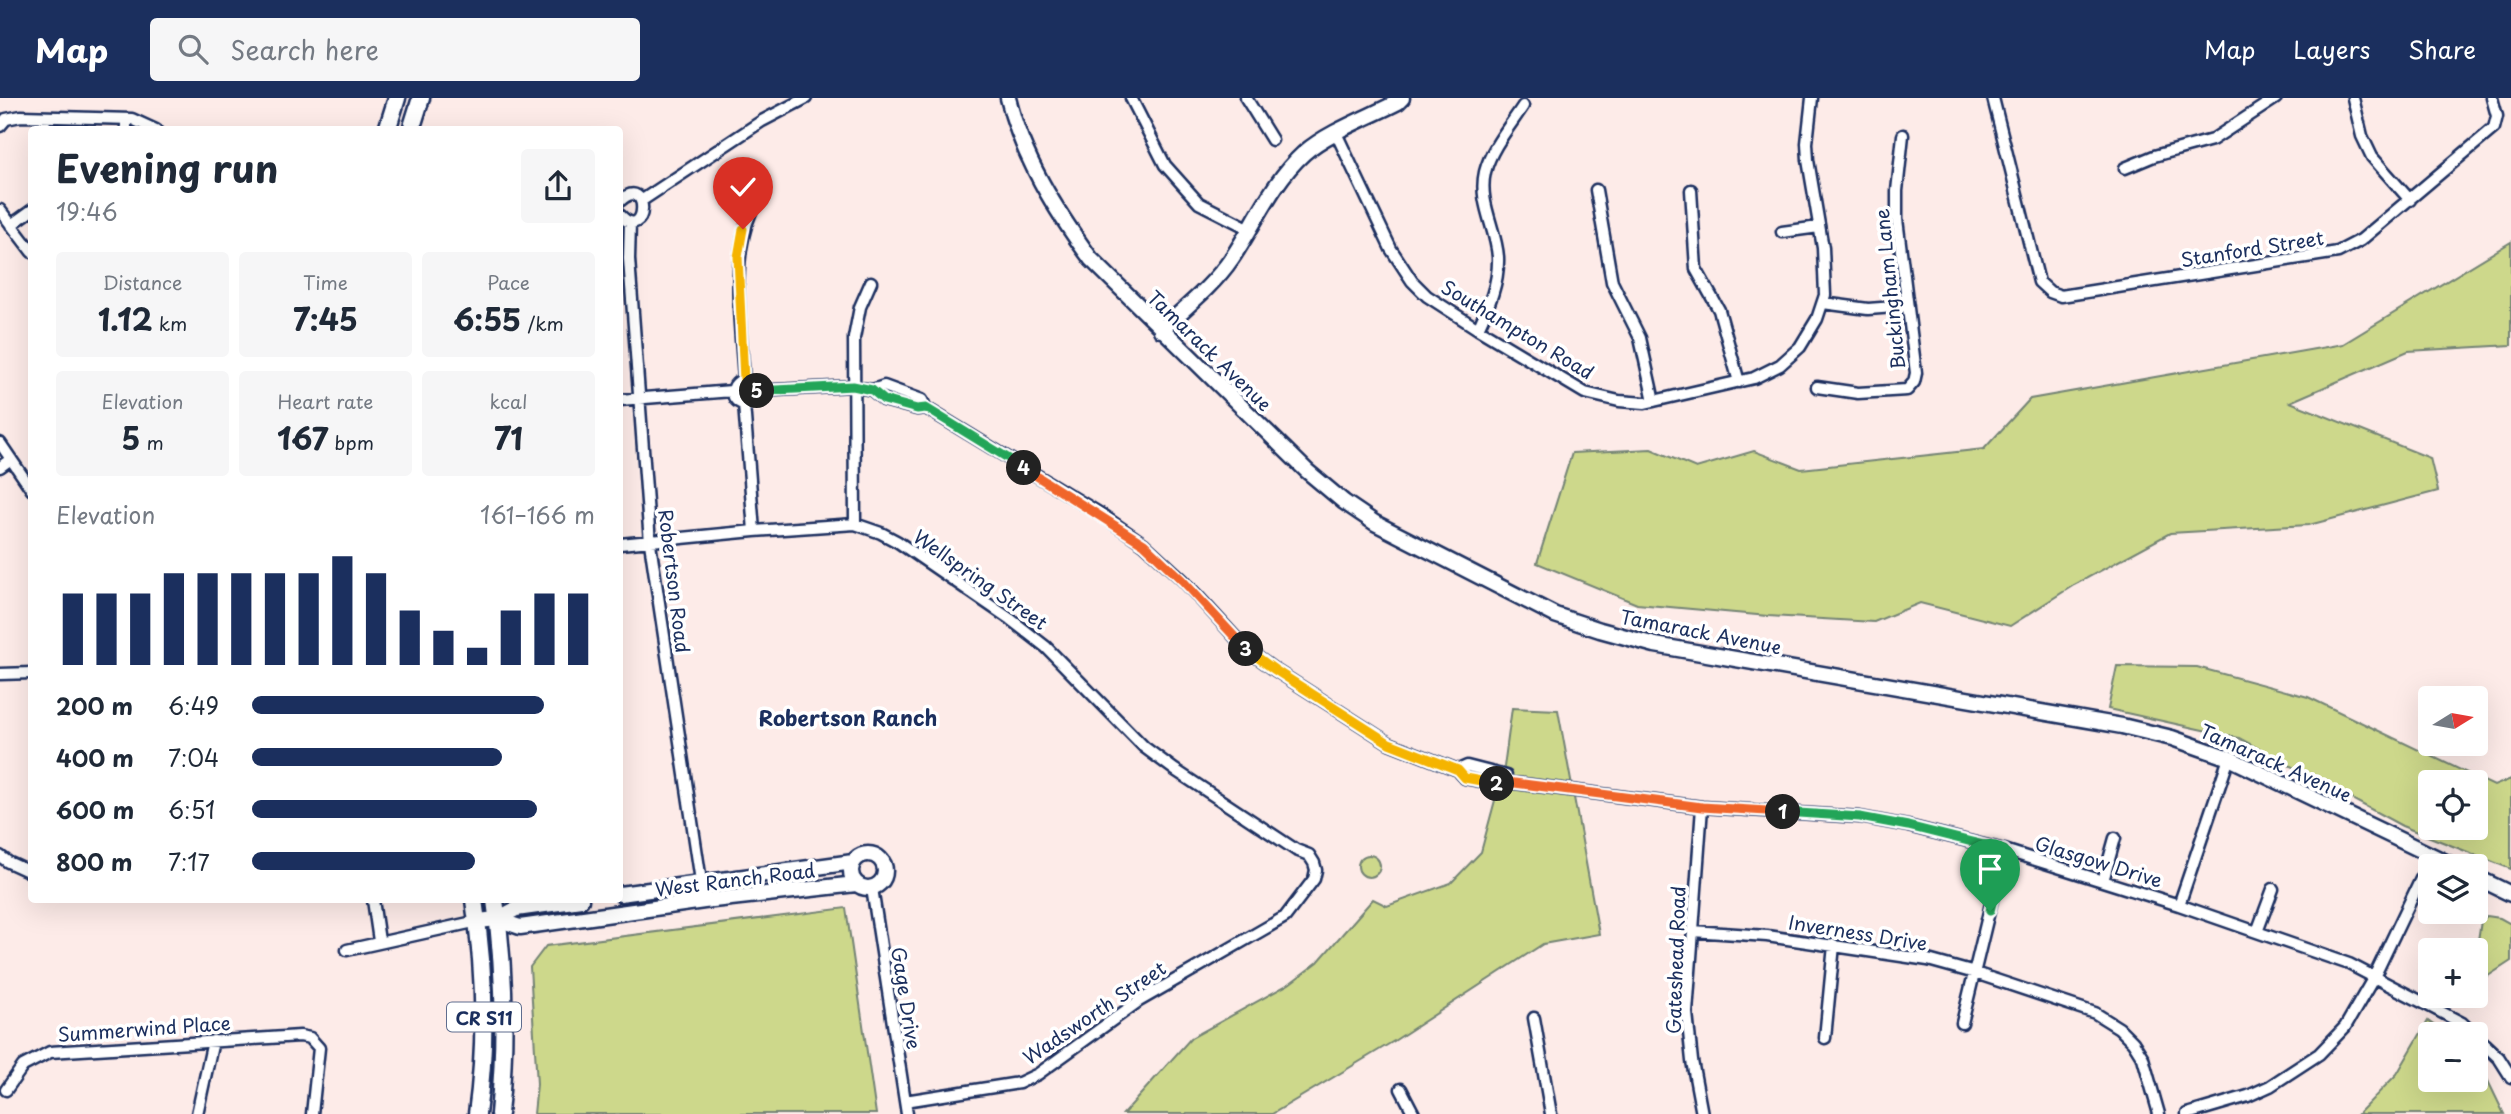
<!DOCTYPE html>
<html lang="en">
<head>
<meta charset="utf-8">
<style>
  :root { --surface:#fff; --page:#f6f6f7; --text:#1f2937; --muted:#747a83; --accent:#1b2f5e }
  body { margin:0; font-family:"Playpen Sans",sans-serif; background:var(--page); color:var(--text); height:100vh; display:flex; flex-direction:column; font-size:26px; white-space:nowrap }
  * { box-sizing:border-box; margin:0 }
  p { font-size:23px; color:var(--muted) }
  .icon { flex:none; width:38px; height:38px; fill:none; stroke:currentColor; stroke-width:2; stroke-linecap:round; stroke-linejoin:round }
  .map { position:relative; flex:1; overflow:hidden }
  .details { position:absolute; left:28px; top:28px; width:595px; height:777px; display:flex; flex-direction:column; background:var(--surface); border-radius:7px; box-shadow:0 7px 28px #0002 }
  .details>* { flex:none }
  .needle { width:46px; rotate:79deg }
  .controls { position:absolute; left:2418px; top:588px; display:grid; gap:14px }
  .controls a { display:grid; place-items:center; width:70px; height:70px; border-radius:7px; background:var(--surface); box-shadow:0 7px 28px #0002; font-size:35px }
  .pin { position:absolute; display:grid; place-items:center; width:60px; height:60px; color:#fff; margin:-72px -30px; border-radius:50% 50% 50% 0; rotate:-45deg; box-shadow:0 0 7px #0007 }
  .pin .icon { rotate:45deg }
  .km { position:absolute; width:35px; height:35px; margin:-18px; border-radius:50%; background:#222; color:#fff; font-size:19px; line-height:35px; text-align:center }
  .round { display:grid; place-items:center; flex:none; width:74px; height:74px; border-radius:7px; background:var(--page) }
  .summary { display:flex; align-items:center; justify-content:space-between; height:119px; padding:0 28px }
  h1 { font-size:38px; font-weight:700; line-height:52px }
  .figures { display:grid; grid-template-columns:repeat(3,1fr); gap:10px; height:119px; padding:7px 28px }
  .figures div { display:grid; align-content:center; border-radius:7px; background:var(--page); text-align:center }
  .figures b { font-size:30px; font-weight:700 }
  .figures small { font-size:19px; font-weight:400 }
  .figures p { font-size:19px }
  .chart { height:196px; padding:14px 28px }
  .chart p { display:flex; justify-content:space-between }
  .chart svg { width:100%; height:126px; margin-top:7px; stroke:var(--accent); stroke-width:6 }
  ul { padding:0 28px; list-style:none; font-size:23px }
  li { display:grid; grid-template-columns:112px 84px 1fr; align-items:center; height:52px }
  li i { height:18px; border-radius:9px; background:var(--accent) }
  header { display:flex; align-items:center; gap:42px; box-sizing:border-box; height:98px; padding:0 35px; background:var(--accent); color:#fff }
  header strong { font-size:33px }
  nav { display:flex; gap:38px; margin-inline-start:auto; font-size:24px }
  .search { width:490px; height:63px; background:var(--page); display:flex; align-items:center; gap:18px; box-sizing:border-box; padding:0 24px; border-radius:7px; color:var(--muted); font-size:26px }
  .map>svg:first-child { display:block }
  .green { fill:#cdd88b; stroke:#748474; stroke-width:2; fill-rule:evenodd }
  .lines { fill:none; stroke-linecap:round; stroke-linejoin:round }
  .street-casing { stroke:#1b2f5e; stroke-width:15 }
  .secondary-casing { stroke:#1b2f5e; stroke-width:19 }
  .primary-casing { stroke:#1b2f5e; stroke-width:21 }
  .street { stroke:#fff; stroke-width:10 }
  .secondary { stroke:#fff; stroke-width:14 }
  .primary { stroke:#fff; stroke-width:16 }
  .split-1-casing { stroke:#fff; stroke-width:14 }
  .split-2-casing { stroke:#fff; stroke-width:14 }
  .split-3-casing { stroke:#fff; stroke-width:14 }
  .split-4-casing { stroke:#fff; stroke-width:14 }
  .split-5-casing { stroke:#fff; stroke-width:14 }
  .split-6-casing { stroke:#fff; stroke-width:14 }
  .split-1 { stroke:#22a559; stroke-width:9 }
  .split-2 { stroke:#f0652b; stroke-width:9 }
  .split-3 { stroke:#f5b400; stroke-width:9 }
  .split-4 { stroke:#f0652b; stroke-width:9 }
  .split-5 { stroke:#22a559; stroke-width:9 }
  .split-6 { stroke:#f5b400; stroke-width:9 }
  .labels { text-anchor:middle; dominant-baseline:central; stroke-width:7; stroke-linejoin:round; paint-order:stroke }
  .shield { fill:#fff; stroke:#5f6d8e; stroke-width:2 }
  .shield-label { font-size:18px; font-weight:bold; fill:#1b2f5e }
  .street-label { font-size:19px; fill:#1b2f5e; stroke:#fff }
  .neighbourhood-label { font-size:21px; font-weight:bold; fill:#1b2f5e; stroke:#fff }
</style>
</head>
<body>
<header>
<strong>Map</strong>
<div class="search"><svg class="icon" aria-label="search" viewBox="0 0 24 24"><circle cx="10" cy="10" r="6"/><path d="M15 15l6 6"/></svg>Search here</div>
<nav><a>Map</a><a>Layers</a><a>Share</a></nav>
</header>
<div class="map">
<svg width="2511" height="1016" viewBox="0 0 2511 1016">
  <rect width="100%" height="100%" fill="#fdebe8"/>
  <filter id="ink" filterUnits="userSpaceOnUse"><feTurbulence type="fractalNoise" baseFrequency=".0143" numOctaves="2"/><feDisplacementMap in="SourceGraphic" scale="14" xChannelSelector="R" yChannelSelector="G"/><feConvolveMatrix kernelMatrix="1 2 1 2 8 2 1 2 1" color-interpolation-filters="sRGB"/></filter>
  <g filter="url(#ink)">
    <path class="green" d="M 2511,144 L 2511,247 L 2408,253 L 2290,304 L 2430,360 L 2438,393 L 2309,427 L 2170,435 L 2074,487 L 2010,528 L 1920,505 L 1874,524 L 1768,518 L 1637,506 L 1537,465 L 1572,355 L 1651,351 L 1696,370 L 1754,353 L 1801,371 L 1984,351 L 2030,301 L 2343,246 Z
      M 2117,568 L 2197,569 L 2308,599 L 2494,688 L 2511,681 L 2511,771 L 2402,728 L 2239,640 L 2108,611 ZM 2476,684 L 2476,730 L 2431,730 L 2431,684 Z
      M 1512,610 L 1558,612 L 1599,836 L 1543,846 L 1394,943 L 1272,1016 L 1123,1016 L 1191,940 L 1289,886 L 1318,864 L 1373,801 L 1387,808 L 1451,785 L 1481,754 L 1504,669 Z
      M1358 768a11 11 0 1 1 22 0a11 11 0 1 1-22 0Z
      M 846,810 L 876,1016 L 534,1016 L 537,986 L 530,869 L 546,848 Z
      M 2487,818 L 2500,820 L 2511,826 L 2511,863 L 2482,882 L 2476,880 L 2476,855 L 2481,823 Z
      M 2428,923 L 2446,936 L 2431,936 L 2431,982 L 2476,982 L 2476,958 L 2504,1016 L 2358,1016 L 2397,976 Z"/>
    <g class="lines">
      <g class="street-casing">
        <path id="street" d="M 1131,0 L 1165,67 L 1199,105 L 1250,131
          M 1246,0 L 1272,42
          M 1993,0 L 2039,184 L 2050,194 L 2061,198 L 2338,154 L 2361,142 L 2494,30 L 2497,18 L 2492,0
          M 2353,0 L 2362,38 L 2372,59 L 2410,102
          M 0,28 L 6,21 L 21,18 L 132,21 L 156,32
          M 44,32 L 45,19
          M 126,32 L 126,21
          M 1336,35 L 1391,151 L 1412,183 L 1427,198 L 1478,231 L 1585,295 L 1619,303 L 1645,305 L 1754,280 L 1780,267 L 1800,249 L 1817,221 L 1825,197 L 1823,150 L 1808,62 L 1807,45 L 1812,0
          M 2125,70 L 2154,58 L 2212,42 L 2276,0
          M 1596,92 L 1612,184 L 1640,240 L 1654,303
          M 1691,92 L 1696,171 L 1719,212 L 1739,284
          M 620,103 C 651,75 648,147 620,117
          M 641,103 L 762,23 L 806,0
          M 0,112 L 32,154
          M 630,124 L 629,161 L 650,445 L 704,803
          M 11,127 L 32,112
          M 1782,134 L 1819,129
          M 1823,205 L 1868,211 L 1908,208
          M 1478,231 C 1489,207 1499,185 1498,159 C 1496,130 1478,104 1485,74 C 1491,50 1510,28 1523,8
          M 744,282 C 741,230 730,162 751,114
          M733 294a12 12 0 1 1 24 0a12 12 0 1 1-24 0Z
          M 1817,289 L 1858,295 L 1907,292 L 1914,284 L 1916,275 L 1897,121 L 1897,93 L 1903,37
          M 872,292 L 884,288 L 922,302 L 926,310 L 1102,417 L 1144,446 L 1183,482 L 1246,551 L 1275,572 L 1389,645 L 1458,672 L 1465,680 L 1503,687 L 1507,684 L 1702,709 L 1860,719 L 1908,728 L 2004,752 L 2179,807 L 2349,866 L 2462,925 L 2499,960 L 2511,979
          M 756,293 L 853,288 L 872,292 L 884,302 L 917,311 L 926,310
          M 620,302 L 732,293
          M 744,306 L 754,433
          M 0,345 L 32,392
          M 0,369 L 11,361
          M 855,426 L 854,240 L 860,209 L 871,184
          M 620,446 L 754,433 L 855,426 L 881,435 L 898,444 L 1010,521 L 1046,549 L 1144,649 L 1175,672 L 1296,752 L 1309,757 L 1314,765 L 1316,772 L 1314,781 L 1285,819 L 1139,903 L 1038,976 L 1019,985 L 905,1003
          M 0,576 L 32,575
          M 1458,672 L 1467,668 L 1506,678 L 1507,684
          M 1702,709 L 1687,915 L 1692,963 L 1702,1016
          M 0,758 L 8,764 L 32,775
          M 2103,783 L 2115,740
          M 872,790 L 907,1016
          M 373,802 L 379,843
          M 2179,807 L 2229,660
          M 1692,833 L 1767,838 L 1928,862 L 1975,875 L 2095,915 L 2119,930 L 2133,944 L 2143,960 L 2159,1016
          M 2257,834 L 2273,791
          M 347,852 L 478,823
          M 1534,920 L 1551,1016
          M 1962,925 L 2004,752
          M 1825,940 L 1834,847
          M 1401,991 L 1414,1016
          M 6,992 L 23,968 L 50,954 L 300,938 L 310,940 L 319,950 L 312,1016
          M 197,1016 L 213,943
          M 2187,1016 L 2248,998 L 2270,988 L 2319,956 L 2345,929 L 2374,879 L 2432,758"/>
      </g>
      <g class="secondary-casing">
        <path id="secondary" d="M 1008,0 C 1022,59 1056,113 1091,161 L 1307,373 L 1344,404 L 1375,425 L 1555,517 L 1600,532 L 1655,547 L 2122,628 L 2172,640 L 2229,660 L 2454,768
          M 1161,232 C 1186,209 1213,188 1232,160 C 1256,124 1272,84 1304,55 C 1328,34 1369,19 1398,4 L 1402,0
          M851 773a17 17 0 1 1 34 0a17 17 0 1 1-34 0Z
          M 2476,779 L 2511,796
          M 620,796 L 853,764
          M 497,821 L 520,829 L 704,803 L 856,786
          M 478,823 L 497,821 L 516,811 L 581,802"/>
      </g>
      <g class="primary-casing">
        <path id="primary" d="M 387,32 L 397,0
          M 411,32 L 421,0
          M 474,802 C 485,873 487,944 477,1016
          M 495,802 C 505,872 506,945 499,1016"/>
      </g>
      <use href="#street" class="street"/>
      <use href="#secondary" class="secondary"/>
      <use href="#primary" class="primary"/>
    </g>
  </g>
  <g class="lines" filter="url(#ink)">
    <g class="split-1-casing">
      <path id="split-1" d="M 1783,714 L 1860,719 L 1908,728 L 2004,752 L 1990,813"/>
    </g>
    <g class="split-2-casing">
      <path id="split-2" d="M 1497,686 L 1503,687 L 1507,684 L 1702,709 L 1783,714"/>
    </g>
    <g class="split-3-casing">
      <path id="split-3" d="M 1246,551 L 1275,572 L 1389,645 L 1458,672 L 1465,680 L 1497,686"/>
    </g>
    <g class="split-4-casing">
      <path id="split-4" d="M 1024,370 L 1144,446 L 1182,482 L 1246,551"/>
    </g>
    <g class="split-5-casing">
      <path id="split-5" d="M 757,293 L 853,288 L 872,292 L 884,302 L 917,311 L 926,310 L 1024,370"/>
    </g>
    <g class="split-6-casing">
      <path id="split-6" d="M 743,131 L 738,159 L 744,282 L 753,285 L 757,293"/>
    </g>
    <use href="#split-1" class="split-1"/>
    <use href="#split-2" class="split-2"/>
    <use href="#split-3" class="split-3"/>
    <use href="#split-4" class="split-4"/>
    <use href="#split-5" class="split-5"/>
    <use href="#split-6" class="split-6"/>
  </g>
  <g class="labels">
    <rect class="shield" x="447" y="904.5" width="74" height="29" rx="5"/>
    <g class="shield-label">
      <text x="484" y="919">CR S11</text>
    </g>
    <g class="street-label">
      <text transform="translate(2252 150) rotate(-9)">Stanford Street</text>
      <text transform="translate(1889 191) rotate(-96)">Buckingham Lane</text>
      <text transform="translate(1518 231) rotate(31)">Southampton Road</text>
      <text transform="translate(1210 252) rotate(44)">Tamarack Avenue</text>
      <text transform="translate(981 481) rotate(35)">Wellspring Street</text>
      <text transform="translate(675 483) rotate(83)">Robertson Road</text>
      <text transform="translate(1701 533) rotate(11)">Tamarack Avenue</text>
      <text transform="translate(2276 664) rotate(24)">Tamarack Avenue</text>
      <text transform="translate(2099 763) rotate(17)">Glasgow Drive</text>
      <text transform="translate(735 781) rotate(-7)">West Ranch Road</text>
      <text transform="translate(1858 834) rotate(9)">Inverness Drive</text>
      <text transform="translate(1675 862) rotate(-88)">Gateshead Road</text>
      <text transform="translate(907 900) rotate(81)">Gage Drive</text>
      <text transform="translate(1094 914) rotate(-34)">Wadsworth Street</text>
      <text transform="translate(144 930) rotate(-4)">Summerwind Place</text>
    </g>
    <g class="neighbourhood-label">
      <text x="848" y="619">Robertson Ranch</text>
    </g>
  </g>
</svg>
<div class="controls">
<a><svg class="needle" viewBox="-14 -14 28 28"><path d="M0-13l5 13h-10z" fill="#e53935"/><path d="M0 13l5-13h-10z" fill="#747a83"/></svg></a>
<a><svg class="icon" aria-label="locate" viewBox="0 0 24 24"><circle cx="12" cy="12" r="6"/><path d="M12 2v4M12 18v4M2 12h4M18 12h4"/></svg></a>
<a><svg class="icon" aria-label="layers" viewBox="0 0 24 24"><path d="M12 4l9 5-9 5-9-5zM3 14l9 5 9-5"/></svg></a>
<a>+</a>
<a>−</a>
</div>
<div class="pin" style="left:1990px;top:813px;background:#1e9e55"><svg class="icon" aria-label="arrive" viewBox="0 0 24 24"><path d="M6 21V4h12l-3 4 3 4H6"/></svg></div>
<div class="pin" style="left:743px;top:131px;background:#d93025"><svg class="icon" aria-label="check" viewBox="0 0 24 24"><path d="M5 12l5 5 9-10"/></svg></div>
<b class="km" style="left:1783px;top:714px">1</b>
<b class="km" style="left:1497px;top:686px">2</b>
<b class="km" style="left:1246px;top:551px">3</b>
<b class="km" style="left:1024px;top:370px">4</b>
<b class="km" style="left:757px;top:293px">5</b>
<section class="details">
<div class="summary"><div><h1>Evening run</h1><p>19:46</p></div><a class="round"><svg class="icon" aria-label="share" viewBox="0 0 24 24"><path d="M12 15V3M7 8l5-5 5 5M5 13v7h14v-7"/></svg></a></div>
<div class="figures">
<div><p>Distance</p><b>1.12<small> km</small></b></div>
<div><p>Time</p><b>7:45</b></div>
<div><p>Pace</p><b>6:55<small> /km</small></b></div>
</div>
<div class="figures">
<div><p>Elevation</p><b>5<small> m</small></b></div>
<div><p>Heart rate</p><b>167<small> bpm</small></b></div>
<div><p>kcal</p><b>71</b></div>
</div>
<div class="chart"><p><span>Elevation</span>161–166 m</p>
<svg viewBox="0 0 160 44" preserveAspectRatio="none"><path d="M5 44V19M15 44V19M25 44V19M35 44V12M45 44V12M55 44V12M65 44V12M75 44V12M85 44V6M95 44V12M105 44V25M115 44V32M125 44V38M135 44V25M145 44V19M155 44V19"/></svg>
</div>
<ul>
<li><b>200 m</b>6:49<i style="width:85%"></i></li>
<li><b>400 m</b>7:04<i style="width:73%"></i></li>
<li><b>600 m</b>6:51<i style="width:83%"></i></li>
<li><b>800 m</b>7:17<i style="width:65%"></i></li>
</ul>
</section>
</div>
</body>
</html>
